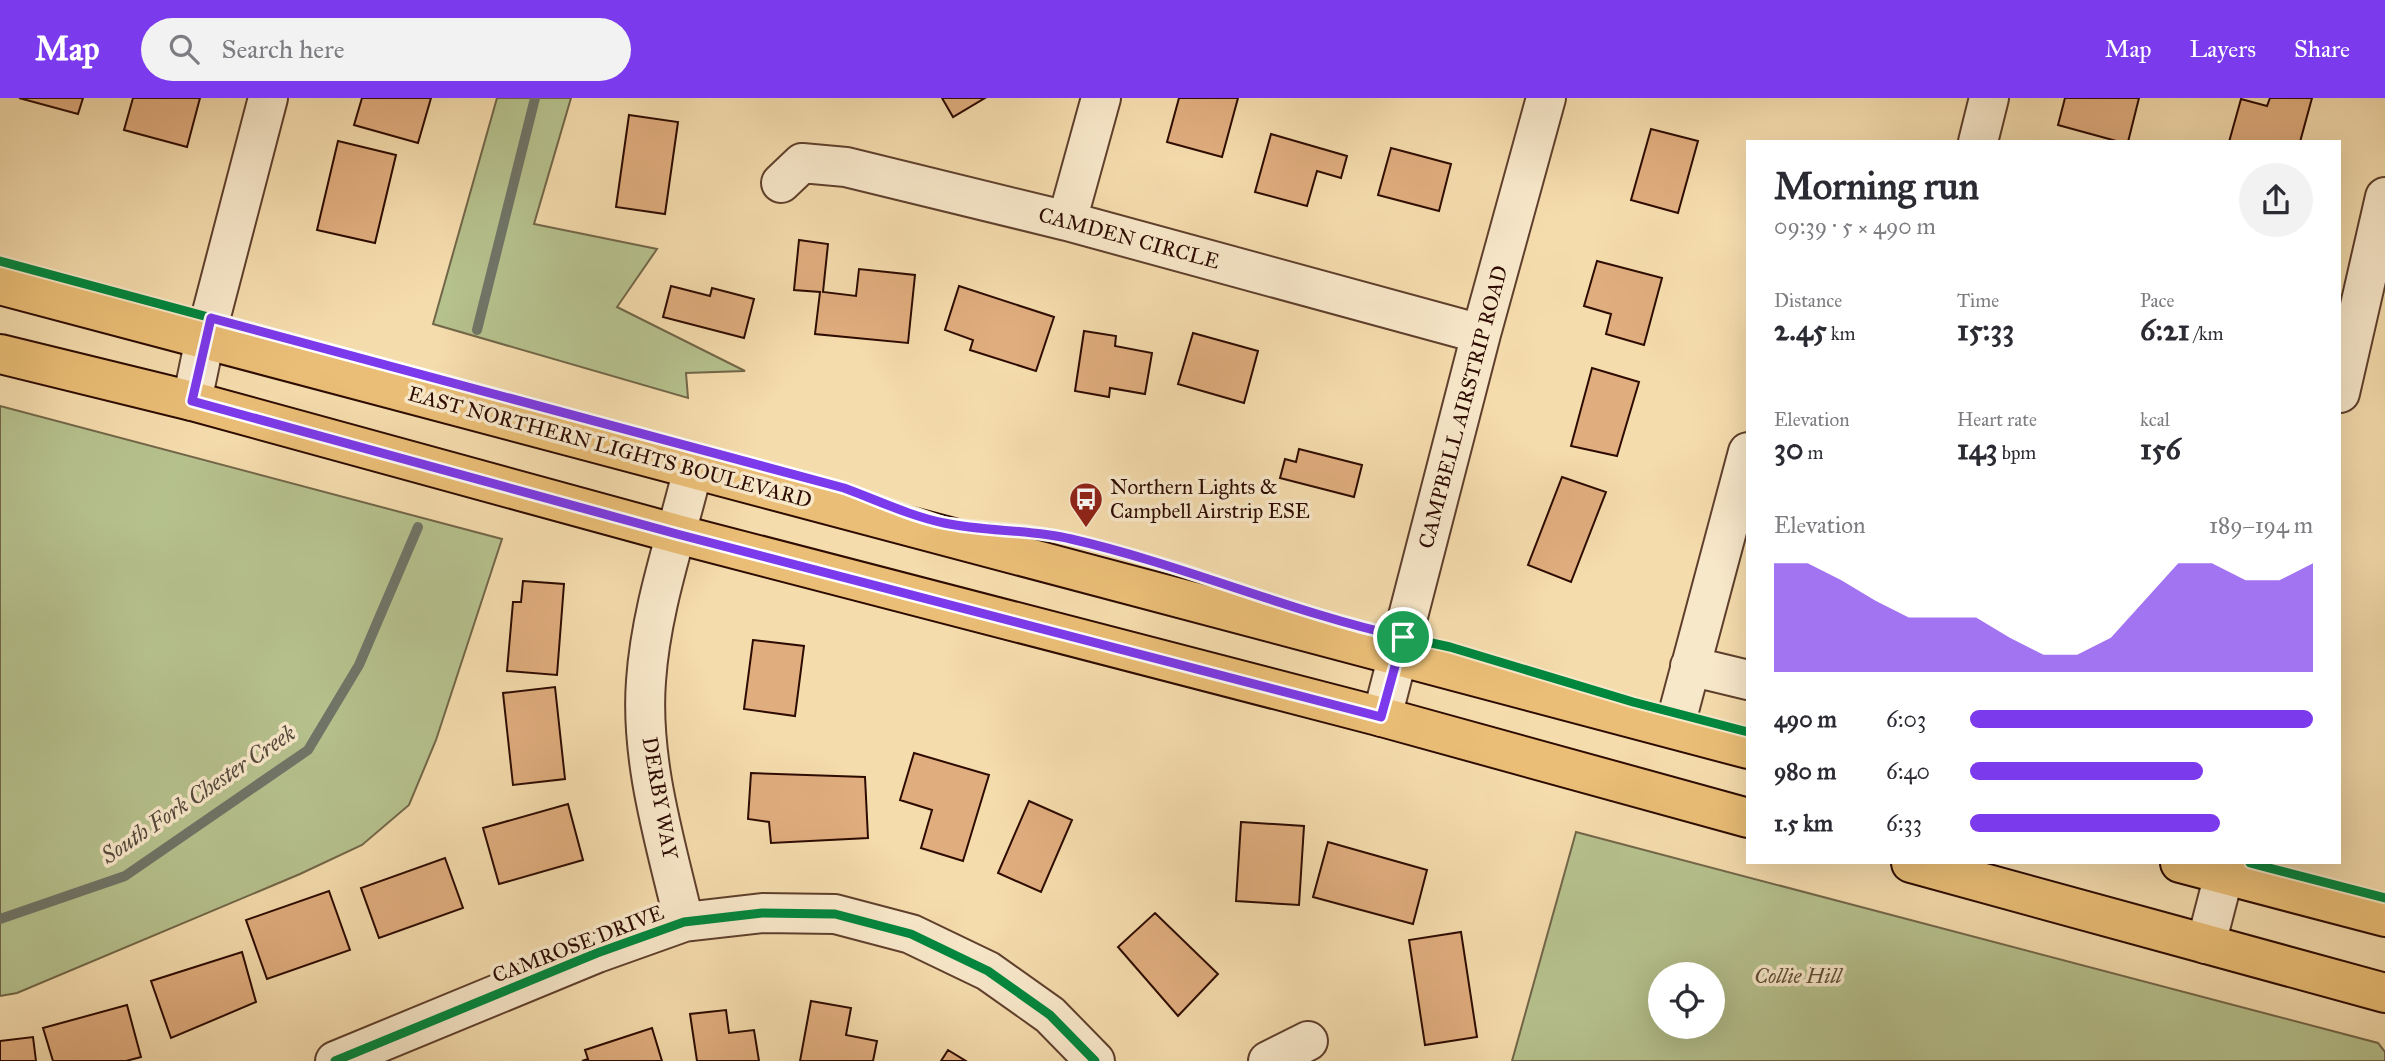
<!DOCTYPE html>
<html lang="en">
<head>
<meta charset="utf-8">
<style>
  :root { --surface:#fff; --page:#f2f2f3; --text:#2b2b33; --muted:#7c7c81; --accent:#7c3aed }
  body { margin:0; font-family:"IM FELL Great Primer",serif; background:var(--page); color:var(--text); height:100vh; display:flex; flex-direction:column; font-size:26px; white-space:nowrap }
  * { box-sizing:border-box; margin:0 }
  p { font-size:23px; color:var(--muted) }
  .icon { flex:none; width:38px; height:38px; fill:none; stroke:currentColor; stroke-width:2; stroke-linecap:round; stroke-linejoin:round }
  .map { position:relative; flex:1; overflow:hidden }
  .sheet { position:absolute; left:1746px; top:42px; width:595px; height:724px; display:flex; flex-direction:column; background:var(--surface); border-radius:0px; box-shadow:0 7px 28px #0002 }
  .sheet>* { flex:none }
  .buttons { position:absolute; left:1648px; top:864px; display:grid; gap:14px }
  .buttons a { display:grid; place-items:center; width:77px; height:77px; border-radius:50%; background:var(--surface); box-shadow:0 7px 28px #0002; font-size:35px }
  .pin { position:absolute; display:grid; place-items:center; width:60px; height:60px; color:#fff; margin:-30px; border:4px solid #fff; border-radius:50%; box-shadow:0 2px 7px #0007 }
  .round { display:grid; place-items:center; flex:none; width:74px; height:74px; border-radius:37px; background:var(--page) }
  .overview { display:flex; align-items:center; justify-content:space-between; height:119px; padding:0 28px }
  h1 { font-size:38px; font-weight:800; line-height:52px }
  .figures { display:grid; grid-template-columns:repeat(3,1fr); gap:10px; height:119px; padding:7px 28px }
  .figures div { display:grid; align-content:center }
  .figures b { font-size:30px; font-weight:800 }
  .figures small { font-size:19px; font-weight:400 }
  .figures p { font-size:19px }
  .chart { height:196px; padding:14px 28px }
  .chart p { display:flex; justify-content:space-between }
  .chart svg { width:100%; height:126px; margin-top:7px; fill:var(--accent); opacity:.7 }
  ul { padding:0 28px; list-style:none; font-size:23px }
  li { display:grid; grid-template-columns:112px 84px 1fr; align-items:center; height:52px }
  li i { height:18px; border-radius:9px; background:var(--accent) }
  header { display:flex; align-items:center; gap:42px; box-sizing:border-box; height:98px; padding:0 35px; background:var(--accent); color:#fff }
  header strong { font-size:33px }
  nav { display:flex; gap:38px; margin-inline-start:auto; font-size:24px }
  .search { width:490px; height:63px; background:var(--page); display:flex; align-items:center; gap:18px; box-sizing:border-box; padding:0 24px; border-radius:38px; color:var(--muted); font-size:26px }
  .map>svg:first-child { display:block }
  .green { fill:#b6c28e; stroke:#726648; stroke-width:2; fill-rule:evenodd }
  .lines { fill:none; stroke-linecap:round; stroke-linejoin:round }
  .stream { stroke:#707568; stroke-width:10 }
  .building { fill:#e0ad7e; stroke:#2d0b01; stroke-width:2 }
  .minor-casing { stroke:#5f3f2c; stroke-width:42 }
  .major-casing { stroke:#2d0b01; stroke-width:42 }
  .minor { stroke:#f8e8ca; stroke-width:38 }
  .major { stroke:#eabe76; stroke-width:38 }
  .cycleway-casing { stroke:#f8e8ca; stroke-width:13 }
  .cycleway { stroke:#00873e; stroke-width:9 }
  .route-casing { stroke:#fff; stroke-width:14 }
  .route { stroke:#7c3aed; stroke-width:9 }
  .labels { text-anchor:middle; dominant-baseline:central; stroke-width:7; stroke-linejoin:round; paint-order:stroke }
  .street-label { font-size:21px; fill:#2d0b01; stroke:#f8e8ca }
  .poi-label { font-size:21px; fill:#2d0b01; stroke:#f8e8ca; text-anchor:start }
  .park-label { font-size:21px; font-style:italic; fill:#5d4b32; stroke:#f8e8ca }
  .water-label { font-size:23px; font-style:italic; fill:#54493d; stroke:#f8e8ca }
</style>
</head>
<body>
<header>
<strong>Map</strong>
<div class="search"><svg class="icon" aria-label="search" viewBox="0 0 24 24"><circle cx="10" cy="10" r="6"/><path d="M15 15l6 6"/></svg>Search here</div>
<nav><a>Map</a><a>Layers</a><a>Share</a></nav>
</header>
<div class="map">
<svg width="2385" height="963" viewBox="0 0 2385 963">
  <rect width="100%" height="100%" fill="#f5dcad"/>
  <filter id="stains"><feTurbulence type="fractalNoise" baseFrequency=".00286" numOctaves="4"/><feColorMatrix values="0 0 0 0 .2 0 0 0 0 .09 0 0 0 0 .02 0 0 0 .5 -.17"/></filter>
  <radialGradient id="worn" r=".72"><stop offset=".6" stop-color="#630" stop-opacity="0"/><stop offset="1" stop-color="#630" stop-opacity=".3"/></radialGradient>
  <path class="green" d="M 497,0 L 571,0 L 534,126 L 657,151 L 617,209 L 745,273 L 686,275 L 688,300 L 433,226 Z
    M 0,308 L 502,441 L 436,642 L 409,707 L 362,747 L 300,776 L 17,895 L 0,898 Z
    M 1576,734 L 2378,945 L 2385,954 L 2385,963 L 1512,963 ZM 1661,877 L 1713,877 L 1713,929 L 1661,929 Z"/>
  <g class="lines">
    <path class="stream" d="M 477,232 L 535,0
      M 0,821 L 125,778 L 308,652 L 359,567 L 418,429"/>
  </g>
  <path class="building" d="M 19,0 L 83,0 L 78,16 Z
    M 133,0 L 200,0 L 187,49 L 124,32 Z
    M 362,0 L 431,0 L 418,45 L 354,27 Z
    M 942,0 L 985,0 L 953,19 Z
    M 1179,0 L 1238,0 L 1222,59 L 1167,44 Z
    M 2065,0 L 2139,0 L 2128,44 L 2120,44 L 2058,27 Z
    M 2270,0 L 2312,0 L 2300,44 L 2229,44 L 2241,1 L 2267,8 Z
    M 629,17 L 678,24 L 665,116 L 616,109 Z
    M 1651,31 L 1698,43 L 1678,115 L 1631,102 Z
    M 1271,36 L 1347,58 L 1341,80 L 1317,73 L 1307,108 L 1255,94 Z
    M 338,43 L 396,57 L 375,145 L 317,132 Z
    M 1391,50 L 1451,66 L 1439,113 L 1378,97 Z
    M 799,142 L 828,146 L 823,194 L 856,198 L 859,171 L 915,177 L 908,245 L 815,236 L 820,194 L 794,192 Z
    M 1597,163 L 1662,180 L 1644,247 L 1606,236 L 1611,216 L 1584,208 Z
    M 671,188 L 710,198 L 712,190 L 754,201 L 744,240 L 663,219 Z
    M 959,188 L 1054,219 L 1036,273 L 970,252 L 973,242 L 945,232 Z
    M 1084,233 L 1116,238 L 1115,248 L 1152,255 L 1145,296 L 1110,290 L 1109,299 L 1075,293 Z
    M 1193,235 L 1258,253 L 1244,305 L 1178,286 Z
    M 1592,270 L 1639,284 L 1617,358 L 1571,348 Z
    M 1299,351 L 1362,367 L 1354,399 L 1280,380 L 1285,361 L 1296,364 Z
    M 1562,379 L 1606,394 L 1571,484 L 1528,467 Z
    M 523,483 L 564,486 L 557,577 L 507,573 L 513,504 L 521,504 Z
    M 753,542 L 804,548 L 795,618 L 744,611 Z
    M 555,589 L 565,681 L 513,687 L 503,595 Z
    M 914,655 L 989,677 L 963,763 L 921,750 L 932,712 L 900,702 Z
    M 751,675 L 865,679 L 868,740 L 771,745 L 769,724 L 748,721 Z
    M 1029,703 L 1072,722 L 1041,794 L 998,775 Z
    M 568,706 L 583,762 L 499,786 L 483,730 Z
    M 1241,724 L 1304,728 L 1299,807 L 1236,803 Z
    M 1328,744 L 1427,772 L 1413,826 L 1313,799 Z
    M 445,760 L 463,810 L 379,840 L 361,790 Z
    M 329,793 L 350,852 L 267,881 L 246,822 Z
    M 1155,815 L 1218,876 L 1178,918 L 1118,849 Z
    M 1461,834 L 1477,939 L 1425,947 L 1409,842 Z
    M 242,854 L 256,904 L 171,940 L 151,883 Z
    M 811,903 L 851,910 L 846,937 L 877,943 L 873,963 L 800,963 Z
    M 127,907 L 141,959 L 126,963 L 53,963 L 43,930 Z
    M 726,912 L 729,935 L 754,932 L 759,963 L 697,963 L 690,916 Z
    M 652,930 L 662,963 L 582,963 L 588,961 L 585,952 Z
    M 33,939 L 36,963 L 0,963 L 0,943 Z
    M 948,952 L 966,963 L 941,963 Z"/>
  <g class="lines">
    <g class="minor-casing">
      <path id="minor" d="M 1978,44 L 1989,0
        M 781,85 L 802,65 L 846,69 L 1067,123 L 1481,236
        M 1067,123 L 1101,0
        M 2340,295 L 2385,99
        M 192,303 L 205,241 L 268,0
        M 1690,568 L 1748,582
        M 1382,619 L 1481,236 L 1546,0
        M 1674,631 L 1748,354
        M 684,824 C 666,746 640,664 646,583 C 651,510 676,441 693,371
        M 2206,846 L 2227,765
        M 335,963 L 597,855 L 684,824 L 762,815 L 835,816 L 911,836 L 988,873 L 1050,917 L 1095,963
        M 1268,963 L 1308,943"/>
    </g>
    <g class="major-casing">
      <path id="major" d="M 0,187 L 1748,651
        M 0,256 L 192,303 L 677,436 L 1382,619 L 1748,720
        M 1911,765 L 2385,895
        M 2180,765 L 2385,819"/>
    </g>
    <use href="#minor" class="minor"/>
    <use href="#major" class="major"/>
    <g class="cycleway-casing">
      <path id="cycleway" d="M 0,163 L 844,390 L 944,425 L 1031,433 L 1071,441 L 1186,472 L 1264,500 L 1363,530 L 1450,549 L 1633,604 L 1748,634
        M 2250,765 L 2385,800
        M 335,963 L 597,855 L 684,824 L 762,815 L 835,816 L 911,836 L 988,873 L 1050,917 L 1095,963"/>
    </g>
    <use href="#cycleway" class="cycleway"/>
  </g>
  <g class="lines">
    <g class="route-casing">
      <path id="route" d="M 211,220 L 844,390 C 877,402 910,418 944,425 C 986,434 1029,431 1071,441 C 1184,467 1290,514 1403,539 L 1381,619 L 677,436 L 192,303 Z"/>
    </g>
    <use href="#route" class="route"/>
  </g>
  <defs>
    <g id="bus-pin" transform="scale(1.75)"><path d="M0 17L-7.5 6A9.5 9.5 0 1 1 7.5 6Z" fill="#8f2418" stroke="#f8e8ca"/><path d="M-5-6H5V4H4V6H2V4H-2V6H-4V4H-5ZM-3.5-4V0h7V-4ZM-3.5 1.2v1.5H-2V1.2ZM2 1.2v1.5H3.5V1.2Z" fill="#fff"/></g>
  </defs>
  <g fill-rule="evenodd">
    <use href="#bus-pin" x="1086" y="401"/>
  </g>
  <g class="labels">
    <g class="street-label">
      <text transform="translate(1129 140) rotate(15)">CAMDEN CIRCLE</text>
      <text transform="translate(1463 309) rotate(-75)">CAMPBELL AIRSTRIP ROAD</text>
      <text transform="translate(610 349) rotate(15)">EAST NORTHERN LIGHTS BOULEVARD</text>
      <text transform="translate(660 700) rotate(80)">DERBY WAY</text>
      <text transform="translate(578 846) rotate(-21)">CAMROSE DRIVE</text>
    </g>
    <g class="poi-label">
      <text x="1110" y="389">Northern Lights &amp;<tspan x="1110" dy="24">Campbell Airstrip ESE</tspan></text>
    </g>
    <g class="park-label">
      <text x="1798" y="878">Collie Hill</text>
    </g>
    <g class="water-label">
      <text transform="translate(198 696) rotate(-34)">South Fork Chester Creek</text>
    </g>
  </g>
  <rect width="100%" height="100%" filter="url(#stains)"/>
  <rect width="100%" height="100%" fill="url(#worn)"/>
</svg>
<div class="buttons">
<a><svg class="icon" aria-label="locate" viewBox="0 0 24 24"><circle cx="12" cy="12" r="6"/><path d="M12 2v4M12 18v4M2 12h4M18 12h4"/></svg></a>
</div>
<div class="pin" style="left:1403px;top:539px;background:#1e9e55"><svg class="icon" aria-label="arrive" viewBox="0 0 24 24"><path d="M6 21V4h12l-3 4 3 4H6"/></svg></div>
<section class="sheet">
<div class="overview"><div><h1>Morning run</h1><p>09:39 · 5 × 490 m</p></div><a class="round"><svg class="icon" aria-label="share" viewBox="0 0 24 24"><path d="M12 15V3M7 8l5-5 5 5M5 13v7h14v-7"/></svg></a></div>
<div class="figures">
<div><p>Distance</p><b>2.45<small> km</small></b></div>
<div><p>Time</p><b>15:33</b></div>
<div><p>Pace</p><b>6:21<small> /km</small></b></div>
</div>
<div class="figures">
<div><p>Elevation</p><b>30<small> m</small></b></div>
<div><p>Heart rate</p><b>143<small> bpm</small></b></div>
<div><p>kcal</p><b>156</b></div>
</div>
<div class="chart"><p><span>Elevation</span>189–194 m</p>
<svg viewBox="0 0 160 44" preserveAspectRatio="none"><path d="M0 44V6L10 6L20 12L30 19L40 25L50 25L60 25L70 32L80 38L90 38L100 32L110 19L120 6L130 6L140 12L150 12L160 6V44z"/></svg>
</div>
<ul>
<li><b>490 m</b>6:03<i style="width:100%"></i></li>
<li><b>980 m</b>6:40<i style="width:68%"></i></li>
<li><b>1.5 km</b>6:33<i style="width:73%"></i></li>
</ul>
</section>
</div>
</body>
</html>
